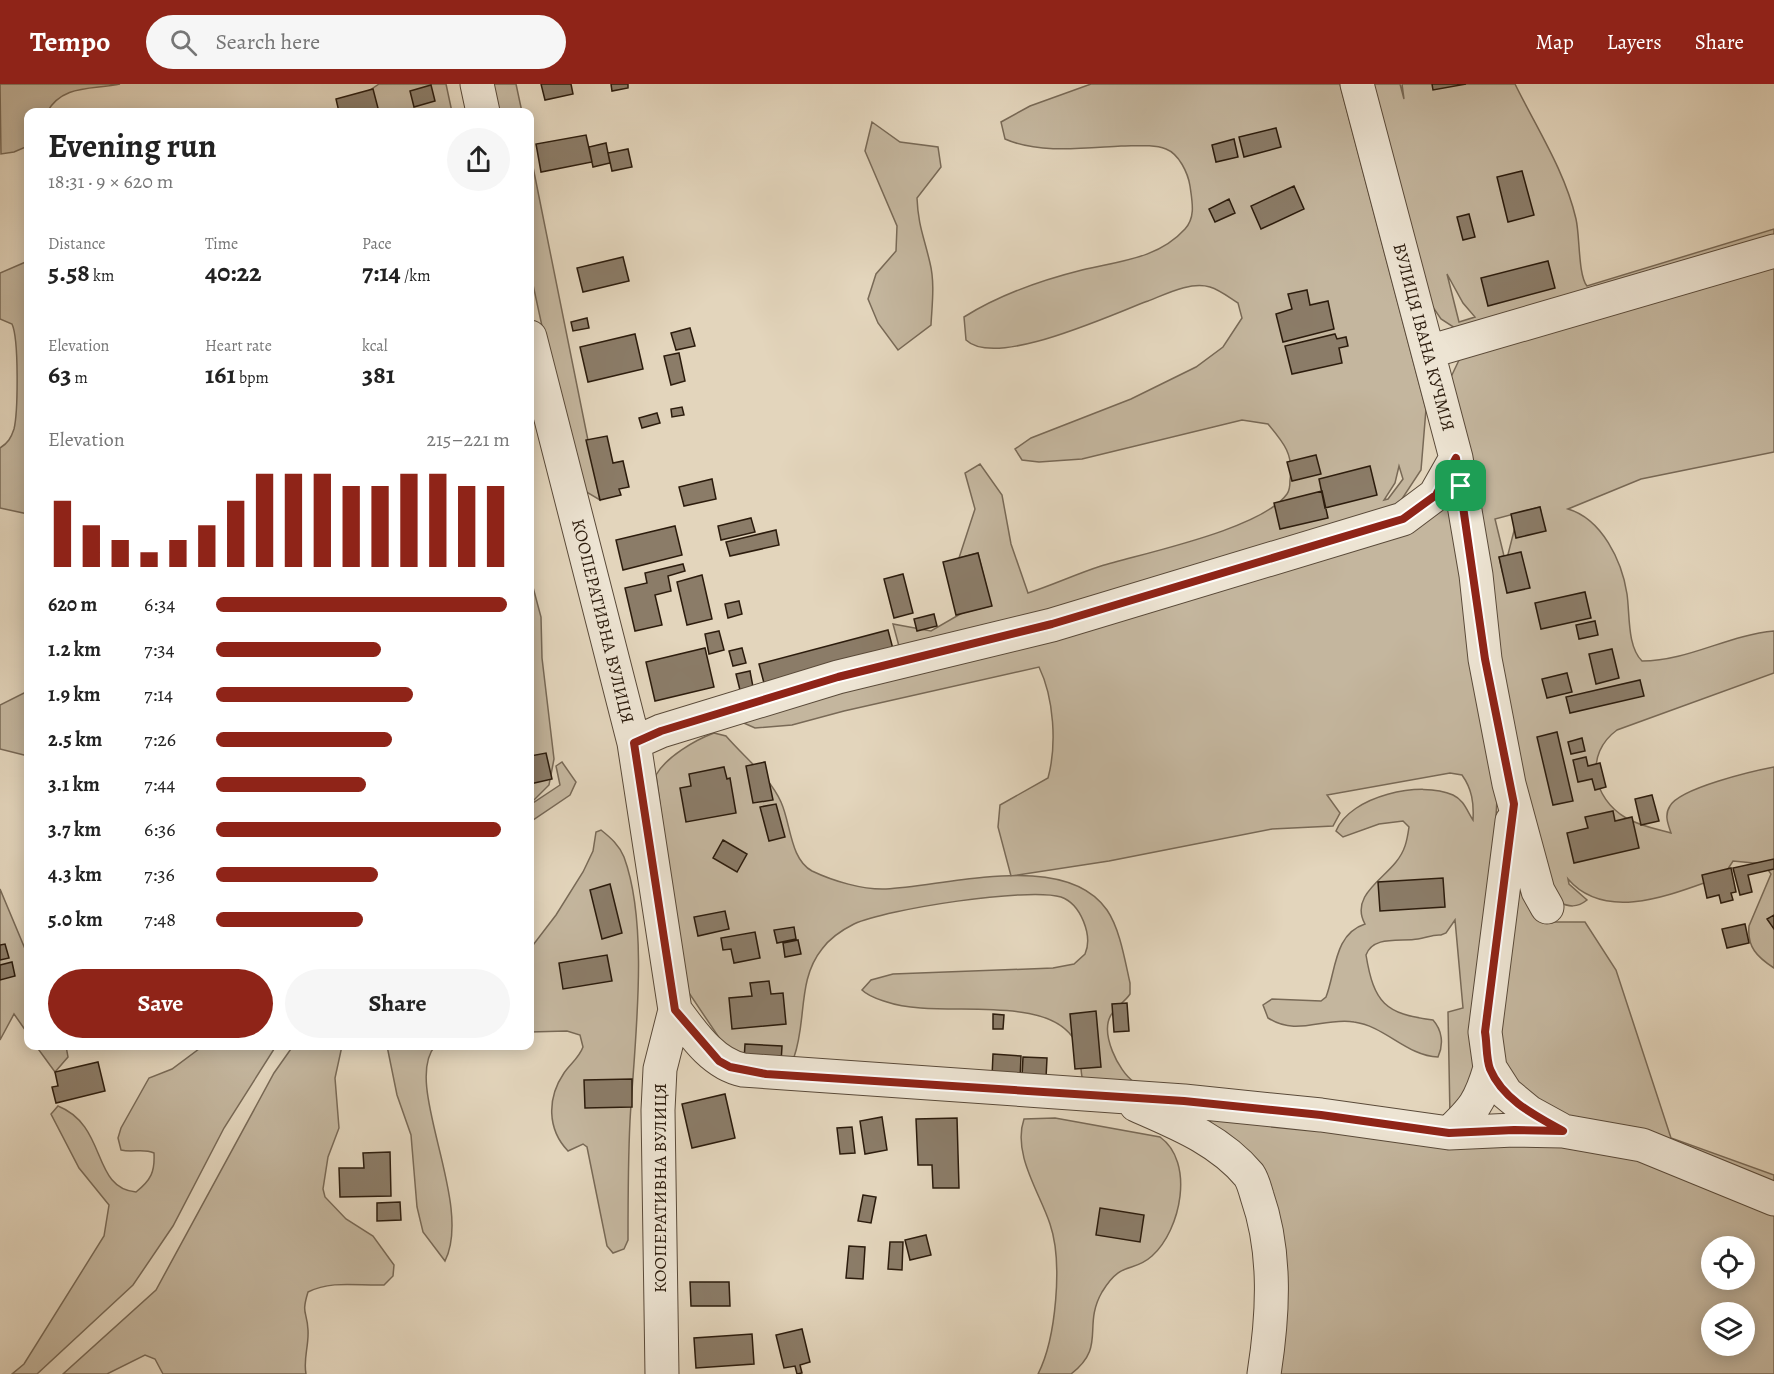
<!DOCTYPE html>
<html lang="en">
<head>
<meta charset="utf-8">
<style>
  :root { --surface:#fff; --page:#f6f6f6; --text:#222; --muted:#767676; --accent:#8f2418 }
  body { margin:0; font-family:Alegreya,serif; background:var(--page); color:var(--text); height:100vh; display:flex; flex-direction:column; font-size:22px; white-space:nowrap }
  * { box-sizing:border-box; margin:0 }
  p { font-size:20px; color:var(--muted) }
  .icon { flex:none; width:33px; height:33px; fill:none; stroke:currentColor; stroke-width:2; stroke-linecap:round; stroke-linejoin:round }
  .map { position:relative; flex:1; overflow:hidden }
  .drawer { position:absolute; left:24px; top:24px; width:510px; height:942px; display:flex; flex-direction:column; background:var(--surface); border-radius:12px; box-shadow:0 3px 15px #0003 }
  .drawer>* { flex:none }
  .buttons { position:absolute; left:1701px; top:1152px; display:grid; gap:12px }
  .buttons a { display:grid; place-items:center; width:54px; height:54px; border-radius:50%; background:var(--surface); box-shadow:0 3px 15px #0003; font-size:30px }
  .pin { position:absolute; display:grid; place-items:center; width:51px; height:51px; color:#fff; margin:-26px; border-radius:12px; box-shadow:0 3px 9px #0006 }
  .round { display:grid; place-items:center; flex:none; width:63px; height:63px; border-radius:32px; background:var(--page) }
  .head { display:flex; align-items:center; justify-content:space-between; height:102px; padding:0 24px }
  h1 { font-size:33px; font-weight:700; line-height:45px }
  .figures { display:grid; grid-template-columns:repeat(3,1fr); gap:9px; height:102px; padding:6px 24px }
  .figures div { display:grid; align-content:center }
  .figures b { font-size:26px; font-weight:700 }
  .figures small { font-size:16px; font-weight:400 }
  .figures p { font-size:16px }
  .chart { height:168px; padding:12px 24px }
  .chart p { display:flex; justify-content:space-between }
  .chart svg { width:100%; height:108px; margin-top:6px; stroke:var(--accent); stroke-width:6 }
  .button { display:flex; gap:12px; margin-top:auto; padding:12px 24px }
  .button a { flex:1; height:69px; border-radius:36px; background:var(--accent); color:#fff; font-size:24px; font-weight:700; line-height:69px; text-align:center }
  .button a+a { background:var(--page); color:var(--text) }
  ul { padding:0 24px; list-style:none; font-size:20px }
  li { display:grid; grid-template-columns:96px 72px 1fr; align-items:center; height:45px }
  li i { height:15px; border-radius:8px; background:var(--accent) }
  header { display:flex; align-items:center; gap:36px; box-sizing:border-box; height:84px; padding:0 30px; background:var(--accent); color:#fff }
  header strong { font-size:28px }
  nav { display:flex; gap:33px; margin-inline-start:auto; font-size:21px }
  .search { width:420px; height:54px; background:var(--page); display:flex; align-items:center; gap:15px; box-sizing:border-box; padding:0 21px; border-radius:33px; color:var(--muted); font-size:22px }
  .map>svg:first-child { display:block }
  .green { fill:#c4b69e; stroke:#786956; stroke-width:1.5; fill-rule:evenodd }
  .building { fill:#8b7c68; stroke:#2c1c0d; stroke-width:1.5 }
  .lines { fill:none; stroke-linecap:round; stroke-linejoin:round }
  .street-casing { stroke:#5a4a39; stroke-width:35 }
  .street { stroke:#ede4d3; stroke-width:33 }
  .route-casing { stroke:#fff; stroke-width:12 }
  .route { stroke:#8f2418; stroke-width:8 }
  .labels { text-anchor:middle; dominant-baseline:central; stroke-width:6; stroke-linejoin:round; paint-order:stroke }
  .street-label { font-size:18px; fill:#2c1c0d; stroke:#ede4d3 }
</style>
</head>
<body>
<header>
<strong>Tempo</strong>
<div class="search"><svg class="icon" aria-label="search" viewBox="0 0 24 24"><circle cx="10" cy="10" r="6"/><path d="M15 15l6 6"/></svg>Search here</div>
<nav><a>Map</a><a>Layers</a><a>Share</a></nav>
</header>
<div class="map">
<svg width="1774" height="1290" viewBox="0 0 1774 1290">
  <rect width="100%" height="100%" fill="#e3d5bc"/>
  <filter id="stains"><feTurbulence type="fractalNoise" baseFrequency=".00333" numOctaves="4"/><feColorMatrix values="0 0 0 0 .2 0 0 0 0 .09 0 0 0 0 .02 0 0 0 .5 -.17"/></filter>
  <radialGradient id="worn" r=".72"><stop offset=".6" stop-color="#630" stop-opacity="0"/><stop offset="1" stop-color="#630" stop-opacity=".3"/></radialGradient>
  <path class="green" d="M 0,0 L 120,0 C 92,6 63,0 47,28 L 28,28 L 28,62 L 14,68 L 1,70 Z
    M 379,0 L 446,0 L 452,28 L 338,28 Z
    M 487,0 L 516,0 L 522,28 L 493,28 Z
    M 1091,0 L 1340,0 L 1426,325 L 1421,386 L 1394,427 L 1303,457 L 900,566 L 893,540 L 931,547 L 962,529 L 991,522 L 978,469 L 959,474 L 975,425 L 965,389 L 980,380 L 1002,411 L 1011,460 L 1028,509 C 1053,501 1076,490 1101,482 C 1144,469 1262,445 1287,410 C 1290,406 1290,401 1290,396 C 1294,371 1284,359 1268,340 L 1242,336 L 1082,375 L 1039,378 L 1022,376 L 1015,365 L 1031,354 L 1131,315 L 1196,283 L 1223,263 L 1242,234 L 1238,219 C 1230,214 1220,206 1210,203 C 1191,197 1166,210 1148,217 C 1112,230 996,285 966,256 L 964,233 C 999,211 1042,196 1082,186 C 1119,177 1158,175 1185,145 C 1196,133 1192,117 1190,102 C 1188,89 1179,70 1166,65 C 1153,60 1136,62 1121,62 C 1084,64 1039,70 1005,55 L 1001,38 L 1030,22 ZM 1399,382 L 1403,395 L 1388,415 L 1384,416 L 1395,399 Z
    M 1372,0 L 1400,0 L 1404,15 L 1402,0 L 1515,0 C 1536,43 1565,87 1576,135 C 1580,152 1578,191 1587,202 L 1774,145 L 1774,175 L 1461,248 L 1441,235 L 1426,213 ZM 1447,190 L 1463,219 L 1475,233 L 1459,238 Z
    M 872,38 L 900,58 L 938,63 L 941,83 L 917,114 C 918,141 924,153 930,179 C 935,199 932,221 931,241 L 898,266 L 878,239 L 868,215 L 876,190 L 896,167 L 897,142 L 865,67 Z
    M 530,68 L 600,416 L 583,406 L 575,394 L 530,187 Z
    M 1774,176 L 1774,368 L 1641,395 L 1568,425 C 1602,435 1622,477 1627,510 C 1630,531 1627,562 1642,577 C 1688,577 1728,551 1774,547 L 1774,589 L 1617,646 C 1584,670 1592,714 1626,734 C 1640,742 1656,745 1671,749 C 1668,740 1664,731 1670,722 C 1680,704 1753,687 1774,683 L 1774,884 C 1757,873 1747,863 1749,842 L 1771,790 L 1764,780 L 1733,777 L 1726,788 L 1715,795 C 1670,811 1605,838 1568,795 L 1569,800 L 1587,816 C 1577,824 1569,823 1558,818 L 1526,736 L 1450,295 L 1460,274 ZM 1540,423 L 1541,428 L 1516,439 L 1503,490 L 1499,473 L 1504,472 L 1495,435 Z
    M 28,177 L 28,430 L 0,424 L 0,364 C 8,359 11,354 14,345 C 18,328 19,255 12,240 L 0,235 L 0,189 Z
    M 1449,412 L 1498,696 L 1482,989 L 1450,1032 L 1448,928 L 1463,924 L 1455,836 L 1446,849 L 1441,851 C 1433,850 1426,854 1418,855 C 1401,858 1373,851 1366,871 C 1374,919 1385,930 1433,936 C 1442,946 1444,960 1438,973 C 1407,972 1385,942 1354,938 C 1323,933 1297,953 1268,934 L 1263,921 L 1272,915 L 1321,917 L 1326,913 C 1336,887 1334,850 1365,840 C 1350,813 1382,796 1396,778 C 1405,767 1407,757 1409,743 L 1403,737 L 1379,740 L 1343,753 L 1336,747 C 1350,712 1421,696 1453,711 C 1464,716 1467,727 1473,736 C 1474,719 1472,705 1462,691 L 1450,689 L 1327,711 L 1340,729 L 1333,742 L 1272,745 L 1109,777 L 1011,792 L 998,743 L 1000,721 L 1048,694 C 1057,661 1054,614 1039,583 L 844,627 L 792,641 L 755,644 L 737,636 Z
    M 530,492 L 541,533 L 542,574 L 554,675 L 549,701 L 530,720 Z
    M 28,607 L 28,672 L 0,665 L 0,621 Z
    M 714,649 L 726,652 C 744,673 770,693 781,718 C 791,740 790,775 812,787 C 833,797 863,806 886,805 C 948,802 1065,766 1107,826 C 1120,845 1125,877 1130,899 L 1130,910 C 1125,918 1115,923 1111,931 C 1100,949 1118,987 1134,998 L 1624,1070 L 1774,1122 L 1774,1290 L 1269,1290 L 1263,1099 L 1082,993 C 1080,981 1081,969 1075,957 C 1047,907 938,936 887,918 C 878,915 869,913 862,906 L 871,896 L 893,890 L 1053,884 L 1074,880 L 1085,870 C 1093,852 1081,820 1061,813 C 1028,803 887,825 854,840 C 842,846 830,854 822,865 C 797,896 807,937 794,973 L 766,986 L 724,961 L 685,903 L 656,691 C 666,673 695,656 714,649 ZM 1712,1162 L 1744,1162 L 1744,1196 L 1712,1196 ZM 1712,1228 L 1744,1228 L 1744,1262 L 1712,1262 Z
    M 562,678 L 576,698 L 570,711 L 530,738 L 530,721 L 560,701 L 556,682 Z
    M 601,746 C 611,754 619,761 624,773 C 650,844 634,962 630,1037 C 628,1077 628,1116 628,1156 L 624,1165 L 613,1169 L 607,1162 L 587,1063 L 583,1060 L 568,1067 C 547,1045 547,1014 564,989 C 570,980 579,974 583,963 L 580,951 L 567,947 L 530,948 L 530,865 L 556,831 L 583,788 L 593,767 L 596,748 Z
    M 1510,793 L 1541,830 L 1553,838 L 1585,838 L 1616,886 L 1671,1054 L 1774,1091 L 1774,1108 L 1565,1036 L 1520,1014 L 1494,953 Z
    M 0,805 L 28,872 L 28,950 L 14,930 L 0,956 Z
    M 36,962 L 66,962 L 68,973 L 55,988 Z
    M 203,962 L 276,962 L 224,1044 L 173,1142 L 133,1201 L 37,1290 L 12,1290 L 24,1280 L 104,1152 L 109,1121 L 79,1084 L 51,1030 L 58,1022 C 108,1042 91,1104 136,1108 C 151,1096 155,1088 154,1069 C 143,1064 133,1069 121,1066 L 118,1054 L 121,1044 L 149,994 L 172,985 Z
    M 293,962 L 342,962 L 335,994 L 339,1044 L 328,1073 L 323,1105 L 325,1113 L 346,1135 L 373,1152 L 394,1181 L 393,1192 L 384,1201 C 358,1202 332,1196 308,1208 C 301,1231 307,1226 308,1246 C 309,1262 303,1275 306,1290 L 163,1290 L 155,1275 L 145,1271 L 107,1290 L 63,1290 L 156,1206 L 274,989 Z
    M 387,962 L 435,962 C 402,1000 474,1119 445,1177 L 423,1148 L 417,1123 L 411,1051 L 397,1011 Z
    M 1055,1034 L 1160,1053 C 1195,1078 1181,1146 1152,1172 C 1132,1190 1122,1175 1102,1208 C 1082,1243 1107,1262 1071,1290 L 1038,1290 C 1056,1255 1063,1178 1050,1140 C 1040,1109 1012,1070 1024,1035 Z"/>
  <path class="building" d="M 541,0 L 571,0 L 573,10 L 545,16 Z
    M 611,0 L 628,0 L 628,4 L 612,7 Z
    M 1432,0 L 1466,0 L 1433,6 Z
    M 431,1 L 435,17 L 414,23 L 410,7 Z
    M 373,5 L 379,28 L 339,28 L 336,15 Z
    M 1276,44 L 1281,63 L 1244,73 L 1239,53 Z
    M 586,51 L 592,78 L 541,88 L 536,60 Z
    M 1234,55 L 1238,73 L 1216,78 L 1212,61 Z
    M 606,59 L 610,79 L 593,83 L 589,63 Z
    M 628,65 L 632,83 L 612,87 L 608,69 Z
    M 1522,87 L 1534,131 L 1508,138 L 1497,93 Z
    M 1294,102 L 1304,125 L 1261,145 L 1251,122 Z
    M 1229,115 L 1235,129 L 1215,138 L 1209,125 Z
    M 1469,130 L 1475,153 L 1463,156 L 1457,133 Z
    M 623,173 L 629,197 L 583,208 L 577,184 Z
    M 1548,177 L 1555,204 L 1488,222 L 1481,194 Z
    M 1307,206 L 1310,221 L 1328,217 L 1334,245 L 1283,258 L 1276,230 L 1292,225 L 1288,210 Z
    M 587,234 L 589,244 L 573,247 L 571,238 Z
    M 690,244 L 695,262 L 676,266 L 671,249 Z
    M 635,250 L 643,285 L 588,298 L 580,263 Z
    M 1335,250 L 1337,255 L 1346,253 L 1348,262 L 1339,264 L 1342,279 L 1292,290 L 1285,262 Z
    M 679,269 L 685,297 L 671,301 L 664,272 Z
    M 682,323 L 684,331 L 672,333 L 671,325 Z
    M 657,329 L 660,339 L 642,344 L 639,334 Z
    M 607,352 L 613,379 L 623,377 L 629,403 L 619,405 L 621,411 L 600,416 L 586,356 Z
    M 1316,371 L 1321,390 L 1292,397 L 1287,378 Z
    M 1370,382 L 1377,411 L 1325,424 L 1319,395 Z
    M 712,395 L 716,415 L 684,422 L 679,403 Z
    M 1322,407 L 1328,434 L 1280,445 L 1274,419 Z
    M 1540,423 L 1546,447 L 1516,454 L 1511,430 Z
    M 751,434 L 755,448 L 721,456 L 718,442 Z
    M 675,442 L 682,471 L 623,486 L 616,456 Z
    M 776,446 L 779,461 L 730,472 L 726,458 Z
    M 1521,468 L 1530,504 L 1507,509 L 1499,473 Z
    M 978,469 L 992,522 L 956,531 L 943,478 Z
    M 683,480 L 685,487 L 668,492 L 671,507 L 655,511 L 662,541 L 635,547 L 625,504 L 647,499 L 645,489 Z
    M 903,490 L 913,529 L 894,534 L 884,495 Z
    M 702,491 L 712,535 L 687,541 L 677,498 Z
    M 1585,508 L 1591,534 L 1541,545 L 1535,519 Z
    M 739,517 L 742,530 L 728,534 L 725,520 Z
    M 934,530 L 937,542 L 917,547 L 914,535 Z
    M 1595,537 L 1598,551 L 1579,555 L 1576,541 Z
    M 888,546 L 893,565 L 764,599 L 759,580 Z
    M 719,547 L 724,566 L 709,570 L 705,550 Z
    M 705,564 L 714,603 L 655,617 L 646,578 Z
    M 742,564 L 746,579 L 733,582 L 729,567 Z
    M 1612,565 L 1619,594 L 1596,600 L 1589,570 Z
    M 750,587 L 753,603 L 740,606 L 736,590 Z
    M 1567,589 L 1572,608 L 1547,614 L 1542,595 Z
    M 1640,596 L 1644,612 L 1570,629 L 1566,613 Z
    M 1557,648 L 1573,717 L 1553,721 L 1537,653 Z
    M 1582,654 L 1585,667 L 1571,670 L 1568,658 Z
    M 546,669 L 552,695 L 530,700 L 530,672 Z
    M 1586,673 L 1588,682 L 1600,679 L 1606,703 L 1595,706 L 1592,695 L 1578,698 L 1573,676 Z
    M 765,678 L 773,716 L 753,719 L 746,682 Z
    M 724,683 L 727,695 L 730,694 L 736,729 L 686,738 L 680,704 L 691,702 L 689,690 Z
    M 1652,711 L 1659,737 L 1641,741 L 1635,715 Z
    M 776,720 L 785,753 L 769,757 L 760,723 Z
    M 1613,727 L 1615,737 L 1632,733 L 1639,764 L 1574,779 L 1567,749 L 1588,744 L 1585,733 Z
    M 723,756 L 747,770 L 737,788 L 713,774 Z
    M 1774,775 L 1774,785 L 1748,791 L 1752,808 L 1740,811 L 1733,784 Z
    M 1731,784 L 1736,808 L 1731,809 L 1733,816 L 1721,819 L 1719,811 L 1707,814 L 1702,791 Z
    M 1443,794 L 1445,823 L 1380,827 L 1378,798 Z
    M 610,800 L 622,849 L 602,855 L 590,806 Z
    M 725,827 L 729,845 L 698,852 L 694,833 Z
    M 1774,831 L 1774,845 L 1767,835 Z
    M 1745,840 L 1749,859 L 1727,864 L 1722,845 Z
    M 794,843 L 796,855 L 777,859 L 774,846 Z
    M 755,848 L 760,874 L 734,879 L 731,865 L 723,866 L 721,854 Z
    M 798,856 L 801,870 L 785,873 L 783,859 Z
    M 5,860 L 9,874 L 0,876 L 0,861 Z
    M 607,871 L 612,897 L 563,905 L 559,879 Z
    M 12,878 L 15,892 L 0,896 L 0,881 Z
    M 769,897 L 771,910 L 783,909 L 786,940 L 732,945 L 729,914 L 752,912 L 750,899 Z
    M 1127,919 L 1129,947 L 1114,948 L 1112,920 Z
    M 1096,927 L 1101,983 L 1075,985 L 1070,930 Z
    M 993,930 L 1004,931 L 1003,945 L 993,945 Z
    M 745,960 L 782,962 L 781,979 L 744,977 Z
    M 993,970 L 1021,972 L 1020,995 L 992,993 Z
    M 1023,973 L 1047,974 L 1046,994 L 1022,993 Z
    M 98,978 L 105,1007 L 56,1019 L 52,1003 L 58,1002 L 55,988 Z
    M 632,995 L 632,1023 L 585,1024 L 584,996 Z
    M 725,1010 L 735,1054 L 692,1064 L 682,1020 Z
    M 882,1033 L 887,1066 L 865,1070 L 860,1037 Z
    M 957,1034 L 959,1104 L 933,1104 L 932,1081 L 918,1081 L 916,1035 Z
    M 852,1043 L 855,1069 L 840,1070 L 837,1044 Z
    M 390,1068 L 391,1112 L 340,1113 L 339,1084 L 364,1084 L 363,1069 Z
    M 863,1111 L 876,1113 L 871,1139 L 858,1137 Z
    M 400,1118 L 401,1136 L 377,1137 L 377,1119 Z
    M 1100,1124 L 1144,1131 L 1140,1158 L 1096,1151 Z
    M 926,1151 L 931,1171 L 910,1176 L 905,1156 Z
    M 890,1158 L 903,1158 L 902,1186 L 888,1185 Z
    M 849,1162 L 865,1163 L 863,1195 L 846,1194 Z
    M 690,1198 L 729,1198 L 730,1222 L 691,1222 Z
    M 802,1245 L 810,1278 L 800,1281 L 802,1289 L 797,1290 L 795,1282 L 784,1284 L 776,1251 Z
    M 752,1250 L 754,1280 L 696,1284 L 694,1254 Z"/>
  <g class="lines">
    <g class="street-casing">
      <path id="street" d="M 477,0 L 483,28
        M 1357,0 L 1456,374 L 1476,491 L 1485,575 L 1509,700 L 1538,807 L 1547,823
        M 530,253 L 634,659 L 675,926 L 660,985 L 658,1026 L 662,1290
        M 1428,268 L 1774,167
        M 634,659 L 661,647 L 838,593 L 1052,541 L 1403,435 L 1435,411 L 1456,374
        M 1512,737 L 1485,948 L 1490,984 L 1506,1009 L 1529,1028 L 1560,1045
        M 675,926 C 693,950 713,980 743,986 L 1184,1017 L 1321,1031 L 1449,1049 L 1514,1046 L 1563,1047 L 1642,1061 L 1774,1115
        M 1136,1021 C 1177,1039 1220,1056 1249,1091 C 1253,1097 1255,1105 1257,1112 C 1277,1169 1273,1232 1264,1290
        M 1449,1049 C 1474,1025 1480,1018 1490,984"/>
    </g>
    <use href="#street" class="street"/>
  </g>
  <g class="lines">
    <g class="route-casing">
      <path id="route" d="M 1456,374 L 1485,575 L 1514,720 L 1485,948 C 1487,959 1486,974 1490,985 C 1503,1016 1536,1032 1563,1047 L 1514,1046 L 1449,1049 L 1321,1031 L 1184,1017 L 766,990 L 730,983 L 719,977 L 675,926 L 634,659 L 661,647 L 838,593 L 1052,540 L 1403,435 L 1436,411 Z"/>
    </g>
    <use href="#route" class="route"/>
  </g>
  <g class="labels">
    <g class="street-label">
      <text transform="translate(1424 253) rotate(75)">ВУЛИЦЯ ІВАНА КУЧМІЯ</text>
      <text transform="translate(603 537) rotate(76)">КООПЕРАТИВНА ВУЛИЦЯ</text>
      <text transform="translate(660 1104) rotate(-90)">КООПЕРАТИВНА ВУЛИЦЯ</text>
    </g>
  </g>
  <rect width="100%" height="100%" filter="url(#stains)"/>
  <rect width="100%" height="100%" fill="url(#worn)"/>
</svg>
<div class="buttons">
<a><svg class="icon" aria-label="locate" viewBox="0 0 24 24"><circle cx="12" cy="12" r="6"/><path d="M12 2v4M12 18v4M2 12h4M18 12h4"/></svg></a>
<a><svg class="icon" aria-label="layers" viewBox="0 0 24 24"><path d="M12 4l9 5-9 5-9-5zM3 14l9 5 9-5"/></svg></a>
</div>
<div class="pin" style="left:1461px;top:402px;background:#1e9e55"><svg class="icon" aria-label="arrive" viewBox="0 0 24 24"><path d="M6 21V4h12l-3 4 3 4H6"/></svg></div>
<section class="drawer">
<div class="head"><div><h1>Evening run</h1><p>18:31 · 9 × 620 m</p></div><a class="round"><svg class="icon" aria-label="share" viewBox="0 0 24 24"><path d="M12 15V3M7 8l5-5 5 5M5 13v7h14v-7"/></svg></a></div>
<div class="figures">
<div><p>Distance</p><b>5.58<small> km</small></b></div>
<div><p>Time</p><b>40:22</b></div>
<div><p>Pace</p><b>7:14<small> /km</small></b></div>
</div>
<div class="figures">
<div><p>Elevation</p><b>63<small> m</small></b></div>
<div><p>Heart rate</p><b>161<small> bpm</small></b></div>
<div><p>kcal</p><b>381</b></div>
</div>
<div class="chart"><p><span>Elevation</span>215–221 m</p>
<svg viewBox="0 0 160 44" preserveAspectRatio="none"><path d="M5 44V17M15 44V27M25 44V33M35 44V38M45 44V33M55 44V27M65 44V17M75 44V6M85 44V6M95 44V6M105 44V11M115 44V11M125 44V6M135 44V6M145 44V11M155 44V11"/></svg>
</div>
<ul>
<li><b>620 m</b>6:34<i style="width:99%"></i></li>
<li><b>1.2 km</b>7:34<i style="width:56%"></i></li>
<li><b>1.9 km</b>7:14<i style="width:67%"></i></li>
<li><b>2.5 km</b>7:26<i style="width:60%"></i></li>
<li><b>3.1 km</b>7:44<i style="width:51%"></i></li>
<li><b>3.7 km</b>6:36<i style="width:97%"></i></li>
<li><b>4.3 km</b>7:36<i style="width:55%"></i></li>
<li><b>5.0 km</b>7:48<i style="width:50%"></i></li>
</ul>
<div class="button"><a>Save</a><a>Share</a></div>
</section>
</div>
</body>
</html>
